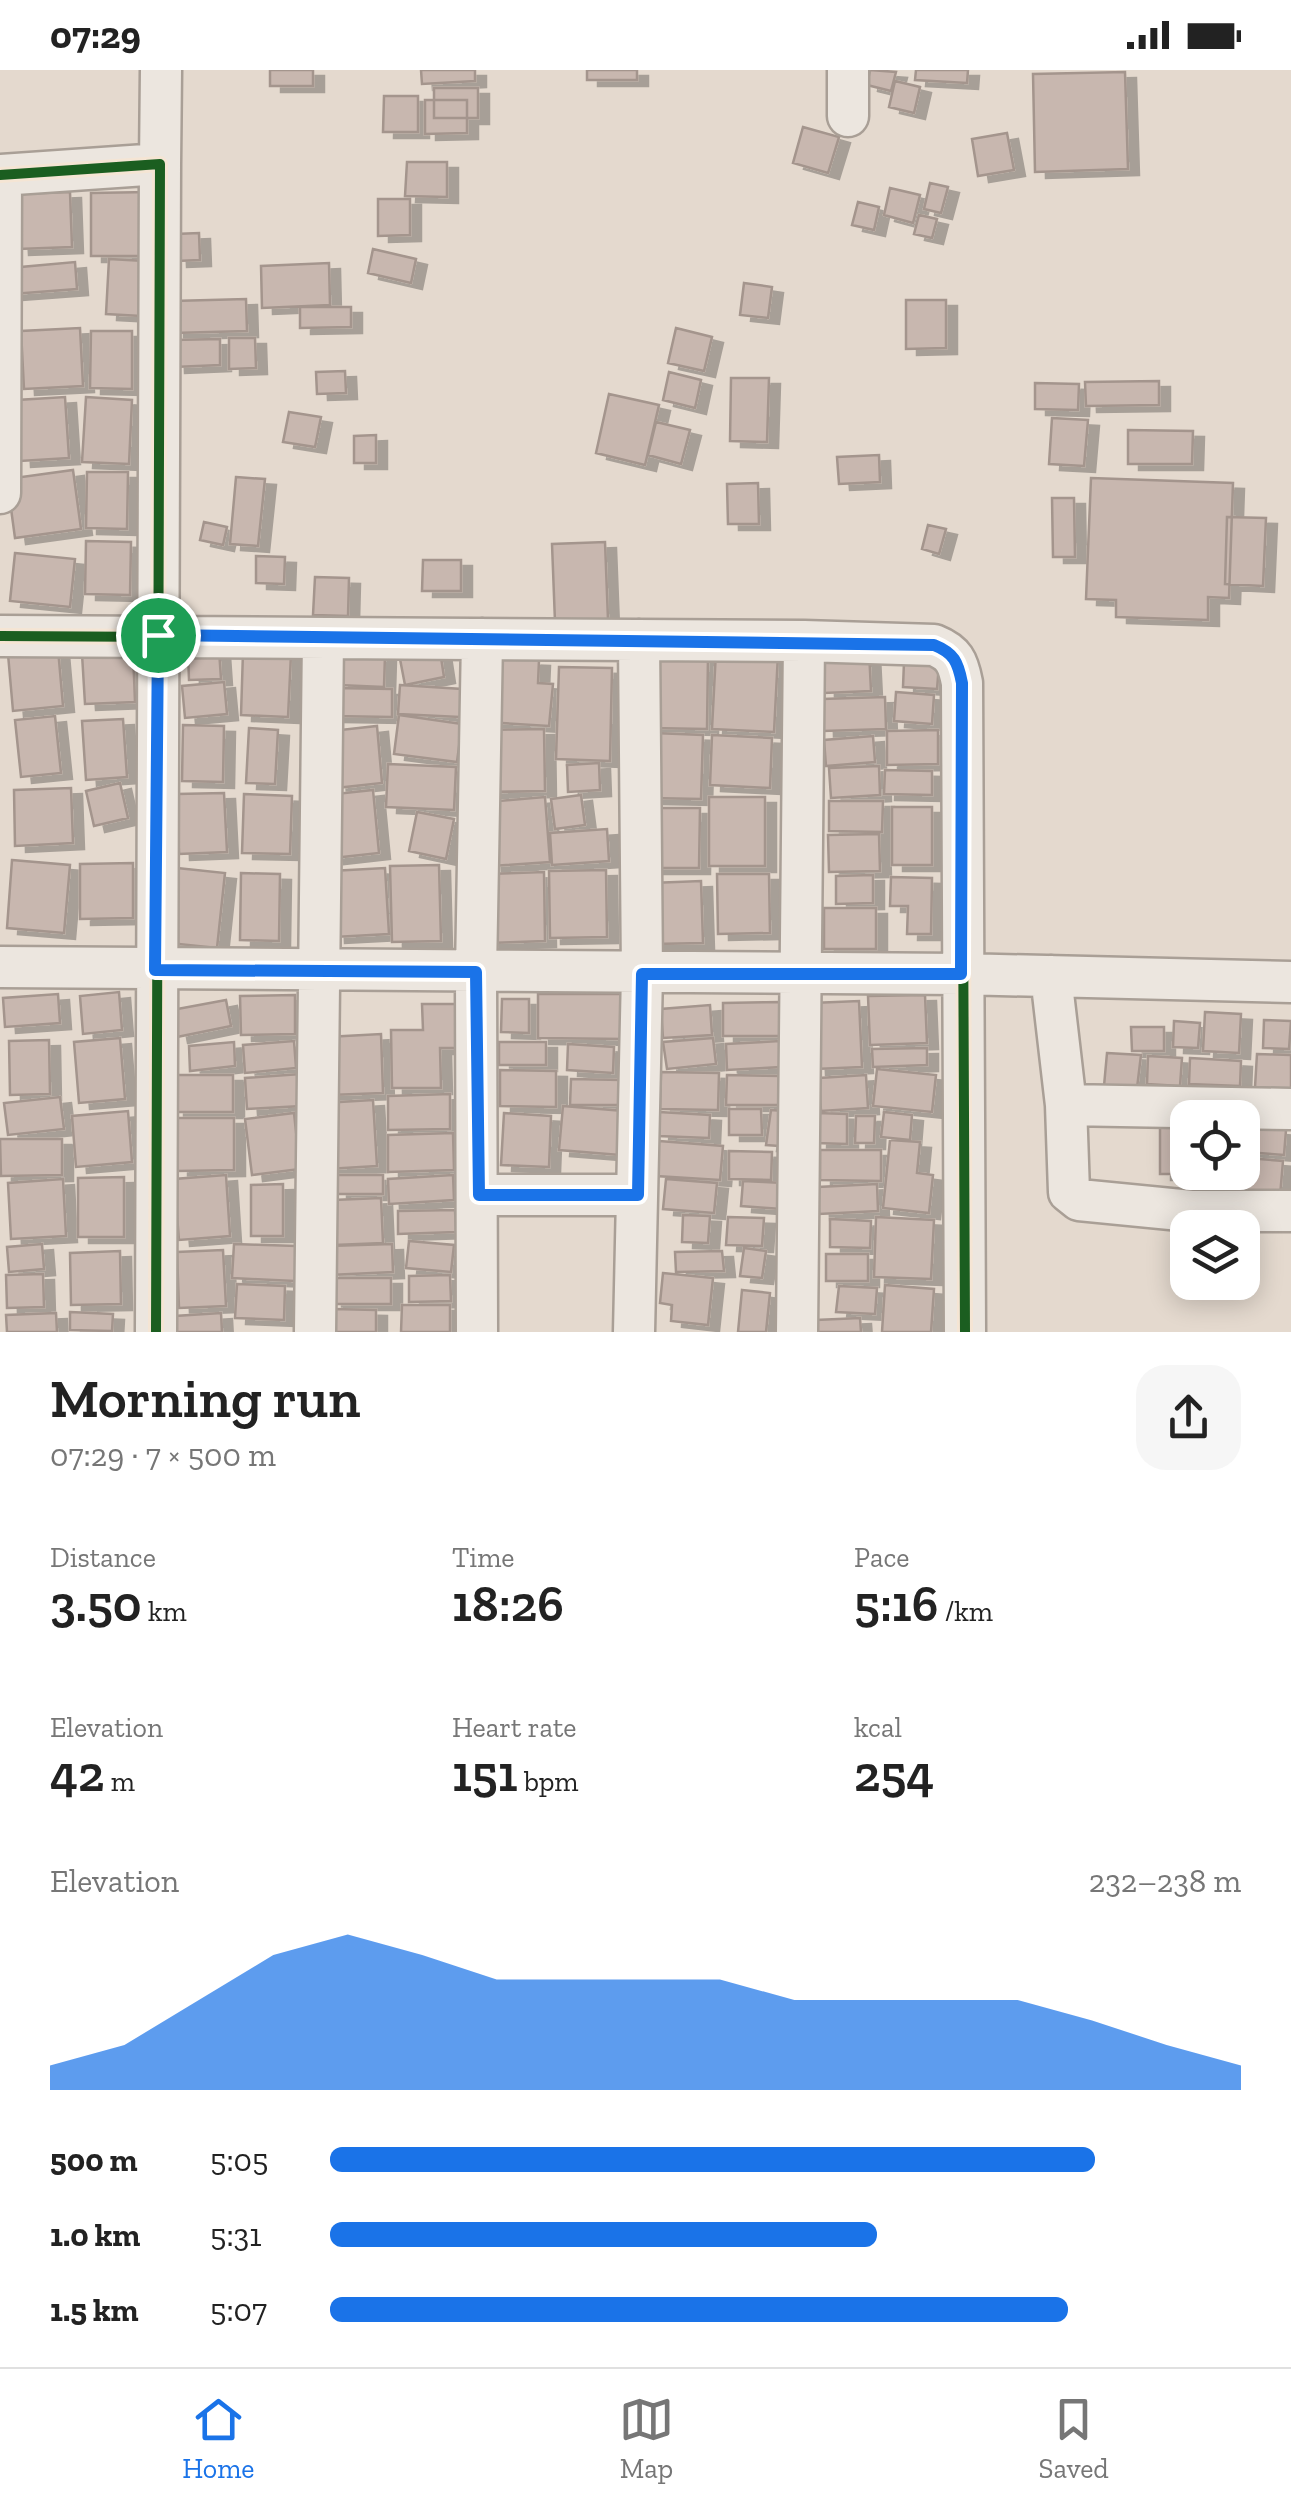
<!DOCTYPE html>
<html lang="en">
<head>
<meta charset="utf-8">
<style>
  :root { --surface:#fff; --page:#f6f6f6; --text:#222; --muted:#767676; --line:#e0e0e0; --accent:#1a73e8 }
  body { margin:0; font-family:"Zilla Slab",serif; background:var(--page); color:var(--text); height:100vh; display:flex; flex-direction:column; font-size:38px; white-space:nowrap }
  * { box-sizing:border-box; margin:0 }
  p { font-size:32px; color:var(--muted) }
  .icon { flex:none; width:55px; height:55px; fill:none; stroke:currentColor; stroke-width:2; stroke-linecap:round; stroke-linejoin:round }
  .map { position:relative; height:1262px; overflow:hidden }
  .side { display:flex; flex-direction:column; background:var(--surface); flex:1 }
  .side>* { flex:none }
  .buttons { position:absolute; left:1170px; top:1030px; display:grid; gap:20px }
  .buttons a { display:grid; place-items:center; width:90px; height:90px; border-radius:20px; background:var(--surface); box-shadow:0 5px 25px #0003; font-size:50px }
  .pin { position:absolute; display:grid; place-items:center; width:85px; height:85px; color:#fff; margin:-42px; border:5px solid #fff; border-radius:50%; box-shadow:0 2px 10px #0007 }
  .round { display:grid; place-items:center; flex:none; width:105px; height:105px; border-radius:30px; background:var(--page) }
  .summary { display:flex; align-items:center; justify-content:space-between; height:170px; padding:0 50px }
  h1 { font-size:55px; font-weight:600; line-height:75px }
  .stats { display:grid; grid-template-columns:repeat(3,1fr); gap:15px; height:170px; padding:10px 50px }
  .stats div { display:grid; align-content:center }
  .stats b { font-size:50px; font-weight:600 }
  .stats small { font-size:28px; font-weight:400 }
  .stats p { font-size:28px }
  .chart { height:280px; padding:20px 50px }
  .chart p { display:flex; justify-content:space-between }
  .chart svg { width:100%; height:180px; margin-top:10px; fill:var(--accent); opacity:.7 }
  ul { padding:0 50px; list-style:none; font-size:32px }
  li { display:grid; grid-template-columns:160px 120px 1fr; align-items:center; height:75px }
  li i { height:25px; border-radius:12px; background:var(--accent) }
  .status { display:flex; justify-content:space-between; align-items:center; height:70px; padding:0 50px; background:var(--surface); direction:ltr }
  .status svg { height:28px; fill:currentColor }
  .dock { display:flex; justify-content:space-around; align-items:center; height:140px; border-top:2px solid var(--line); background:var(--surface); font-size:28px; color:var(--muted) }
  .dock a { display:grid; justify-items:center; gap:5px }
  .dock .current { color:var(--accent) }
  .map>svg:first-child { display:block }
  .building { fill:#c8b7af; stroke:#a4958d; stroke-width:2.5; filter:url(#shadow) }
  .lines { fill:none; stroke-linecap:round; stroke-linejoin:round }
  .street-casing { stroke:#a99f96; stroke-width:45 }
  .street { stroke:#ece6df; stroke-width:40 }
  .cycleway-casing { stroke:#f5e5d4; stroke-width:16 }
  .cycleway { stroke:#1b5e20; stroke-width:10 }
  .route-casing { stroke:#fff; stroke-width:20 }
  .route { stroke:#1a73e8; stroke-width:12 }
</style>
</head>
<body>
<div class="status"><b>07:29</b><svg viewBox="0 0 49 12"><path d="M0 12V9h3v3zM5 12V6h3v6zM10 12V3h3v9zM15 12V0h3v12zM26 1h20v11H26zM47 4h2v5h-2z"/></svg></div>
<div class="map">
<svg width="1291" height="1262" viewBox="0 0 1291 1262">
  <defs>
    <filter id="shadow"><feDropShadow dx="11" dy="6" stdDeviation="0" flood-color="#0004"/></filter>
  </defs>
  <rect width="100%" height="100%" fill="#e4d9ce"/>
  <path class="building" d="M 270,0 L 313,0 L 313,16 L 270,16 Z
    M 421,0 L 475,0 L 475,11 L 422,14 Z
    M 587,0 L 637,0 L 637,10 L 587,10 Z
    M 870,0 L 896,2 L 891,21 L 867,15 Z
    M 916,0 L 968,0 L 967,13 L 915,10 Z
    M 1125,2 L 1128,99 L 1035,102 L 1033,4 Z
    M 895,11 L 920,17 L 914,43 L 889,37 Z
    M 434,18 L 478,18 L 478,48 L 434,48 Z
    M 384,26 L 418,26 L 418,62 L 383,62 Z
    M 425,30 L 467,30 L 467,63 L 425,64 Z
    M 803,57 L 839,67 L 828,103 L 793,93 Z
    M 1007,63 L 1014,100 L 978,106 L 972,69 Z
    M 407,92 L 447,92 L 447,127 L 405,126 Z
    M 930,113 L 948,117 L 941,143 L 924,139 Z
    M 890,118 L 920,125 L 913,153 L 884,145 Z
    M 70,122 L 72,177 L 18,179 L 15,124 Z
    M 149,122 L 150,186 L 91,186 L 91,123 Z
    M 378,129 L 410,129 L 410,165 L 378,166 Z
    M 858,132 L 879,137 L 874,160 L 852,155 Z
    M 919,145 L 937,149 L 932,168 L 914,164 Z
    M 199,163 L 200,190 L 176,191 L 175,164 Z
    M 373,179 L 416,189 L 411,213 L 368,203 Z
    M 109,189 L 145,191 L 141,246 L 106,244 Z
    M 75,192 L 77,219 L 12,224 L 10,198 Z
    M 329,193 L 330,235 L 262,238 L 261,196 Z
    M 744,213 L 772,217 L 768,248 L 740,245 Z
    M 246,229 L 247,261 L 173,263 L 173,231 Z
    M 906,230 L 946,230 L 946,278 L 906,279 Z
    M 300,237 L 351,237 L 351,257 L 300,258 Z
    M 80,258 L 83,316 L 24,319 L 21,261 Z
    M 676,258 L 712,267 L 704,301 L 668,293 Z
    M 91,261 L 132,261 L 132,319 L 90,318 Z
    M 229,268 L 255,268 L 256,298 L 229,299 Z
    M 220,269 L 220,295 L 174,297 L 173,270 Z
    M 345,301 L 346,323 L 317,324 L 316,302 Z
    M 669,302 L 701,310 L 695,338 L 663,330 Z
    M 731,308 L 769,308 L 767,372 L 730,371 Z
    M 1159,311 L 1159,335 L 1086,336 L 1085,312 Z
    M 1035,313 L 1079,314 L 1078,340 L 1035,339 Z
    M 609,324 L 659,335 L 645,395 L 596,383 Z
    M 65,327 L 69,388 L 20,391 L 17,330 Z
    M 86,327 L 132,330 L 129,394 L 82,392 Z
    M 289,342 L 321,347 L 315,377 L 283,372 Z
    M 1052,348 L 1088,350 L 1084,396 L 1049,394 Z
    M 656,352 L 690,360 L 681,394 L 648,385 Z
    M 1128,360 L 1193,361 L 1192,394 L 1128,394 Z
    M 376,365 L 376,393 L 354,393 L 354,366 Z
    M 879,385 L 880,412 L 839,414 L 837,387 Z
    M 73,400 L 81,459 L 15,468 L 7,409 Z
    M 87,402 L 128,402 L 127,459 L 86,458 Z
    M 236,407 L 265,409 L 258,476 L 230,474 Z
    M 1091,408 L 1233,413 L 1229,528 L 1208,527 L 1208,550 L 1116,547 L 1116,530 L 1086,529 Z
    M 758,413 L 759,454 L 728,454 L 727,414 Z
    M 1052,428 L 1074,428 L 1075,487 L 1053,487 Z
    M 1227,447 L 1266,448 L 1263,516 L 1225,514 Z
    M 204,452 L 227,457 L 223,475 L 200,470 Z
    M 928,455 L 946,459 L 939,484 L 922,479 Z
    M 86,471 L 131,472 L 130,525 L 85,524 Z
    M 605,472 L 608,550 L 555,552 L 552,474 Z
    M 15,483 L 75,489 L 70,537 L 10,531 Z
    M 256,486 L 285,487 L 284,514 L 256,513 Z
    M 423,490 L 461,490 L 461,521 L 422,521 Z
    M 315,507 L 349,508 L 348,546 L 313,545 Z
    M 58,579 L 63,636 L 13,641 L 8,584 Z
    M 219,580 L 221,609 L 189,610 L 188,582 Z
    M 133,581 L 135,632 L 85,634 L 82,584 Z
    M 440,581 L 444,607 L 405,615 L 400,589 Z
    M 716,581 L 778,584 L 774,662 L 712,659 Z
    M 869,581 L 871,621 L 824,623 L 823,583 Z
    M 243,582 L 291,584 L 288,647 L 241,645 Z
    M 339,584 L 385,585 L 384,617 L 338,615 Z
    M 651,584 L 708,585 L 707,659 L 650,658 Z
    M 491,588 L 539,590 L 538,613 L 553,614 L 549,656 L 486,652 Z
    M 904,592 L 939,595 L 937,619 L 903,617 Z
    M 559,597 L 612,598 L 610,691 L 556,689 Z
    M 224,612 L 227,644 L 185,648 L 182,616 Z
    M 400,615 L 462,619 L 460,647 L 398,644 Z
    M 333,618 L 392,619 L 392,647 L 332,646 Z
    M 896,622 L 934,625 L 932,654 L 894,651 Z
    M 885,627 L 886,659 L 823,661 L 822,629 Z
    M 399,645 L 462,654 L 457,692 L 394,684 Z
    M 55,646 L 61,703 L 21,707 L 15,650 Z
    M 123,649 L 127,707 L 86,710 L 82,651 Z
    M 183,655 L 224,656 L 223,712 L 182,711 Z
    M 377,656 L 382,713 L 336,718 L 331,661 Z
    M 249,658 L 278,660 L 275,714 L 246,713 Z
    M 544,659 L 545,721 L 489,722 L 488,660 Z
    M 938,660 L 938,694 L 887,695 L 887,661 Z
    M 654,663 L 703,665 L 701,729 L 651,728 Z
    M 712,665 L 772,668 L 770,718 L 710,715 Z
    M 873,666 L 875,692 L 826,696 L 824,670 Z
    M 599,693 L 600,720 L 568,722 L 567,695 Z
    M 388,694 L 456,697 L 454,740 L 386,737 Z
    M 879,696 L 880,725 L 831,728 L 829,698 Z
    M 885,700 L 932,701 L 932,725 L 884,724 Z
    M 120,713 L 128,748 L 94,756 L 86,721 Z
    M 71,718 L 73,773 L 15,776 L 14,720 Z
    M 373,720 L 379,783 L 333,788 L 326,725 Z
    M 224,723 L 227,782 L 179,784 L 177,724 Z
    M 244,724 L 292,726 L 290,784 L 242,783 Z
    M 581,725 L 585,755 L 555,759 L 551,729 Z
    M 545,727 L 550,792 L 491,796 L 487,732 Z
    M 709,727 L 765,727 L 765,796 L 709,796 Z
    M 829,731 L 883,731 L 882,762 L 829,761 Z
    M 892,737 L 932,737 L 932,795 L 892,795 Z
    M 652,738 L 700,738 L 699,798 L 651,798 Z
    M 417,742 L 454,749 L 446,789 L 409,781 Z
    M 607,759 L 609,791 L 552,795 L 550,763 Z
    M 879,764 L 880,801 L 829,802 L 828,765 Z
    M 12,790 L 70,795 L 64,863 L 7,858 Z
    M 133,793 L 133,848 L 80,849 L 80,794 Z
    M 439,795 L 441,871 L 392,872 L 390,796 Z
    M 177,798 L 225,803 L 217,878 L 169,873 Z
    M 385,798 L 389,864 L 334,867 L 331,801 Z
    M 606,800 L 607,867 L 550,868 L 549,801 Z
    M 544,802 L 545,871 L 489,873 L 488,804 Z
    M 241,803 L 280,804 L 279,871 L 240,870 Z
    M 717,804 L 769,804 L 770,863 L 718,864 Z
    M 873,805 L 873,833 L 836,834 L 836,806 Z
    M 891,807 L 932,808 L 931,864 L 907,864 L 908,836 L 890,836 Z
    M 701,811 L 703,873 L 653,874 L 651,813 Z
    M 824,838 L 876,838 L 876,879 L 824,879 Z
    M 119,922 L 122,960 L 83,964 L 80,926 Z
    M 58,924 L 60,953 L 5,957 L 3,928 Z
    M 538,924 L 625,924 L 625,969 L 538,968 Z
    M 295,925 L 295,964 L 241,965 L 240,926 Z
    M 925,925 L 927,973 L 870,975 L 868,926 Z
    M 502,929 L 529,929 L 529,963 L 501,962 Z
    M 226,930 L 231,956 L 177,967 L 172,940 Z
    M 859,931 L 862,997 L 815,999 L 812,933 Z
    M 780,932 L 781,966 L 723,966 L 723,933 Z
    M 422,934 L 461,934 L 462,978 L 440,978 L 441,1018 L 392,1018 L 391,960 L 423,960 Z
    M 710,935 L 712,965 L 663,968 L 661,939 Z
    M 1205,942 L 1241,944 L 1239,983 L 1203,981 Z
    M 1264,950 L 1291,951 L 1289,979 L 1263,978 Z
    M 1174,951 L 1200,953 L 1198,978 L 1173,977 Z
    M 1131,957 L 1164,957 L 1164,981 L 1132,981 Z
    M 381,964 L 383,1023 L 329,1025 L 327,967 Z
    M 120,968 L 125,1029 L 79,1033 L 74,972 Z
    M 713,968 L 716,994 L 667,999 L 663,972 Z
    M 49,970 L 50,1024 L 10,1025 L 9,971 Z
    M 294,971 L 296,998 L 245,1003 L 243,975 Z
    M 780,971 L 781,997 L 727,1000 L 726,974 Z
    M 234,972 L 235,996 L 190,1001 L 189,976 Z
    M 499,972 L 546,972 L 546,995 L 499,995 Z
    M 568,974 L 614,977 L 613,1003 L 567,1000 Z
    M 927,978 L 927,995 L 873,997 L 872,979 Z
    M 1107,983 L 1141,985 L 1137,1018 L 1104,1016 Z
    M 1257,984 L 1291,985 L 1291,1019 L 1255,1017 Z
    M 1148,986 L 1182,988 L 1180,1016 L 1147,1014 Z
    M 1190,988 L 1241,991 L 1240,1016 L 1189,1014 Z
    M 877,999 L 936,1005 L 932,1042 L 873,1036 Z
    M 500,1000 L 556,1001 L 556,1037 L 500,1036 Z
    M 661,1002 L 719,1003 L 718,1040 L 660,1039 Z
    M 301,1004 L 302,1036 L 247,1039 L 245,1008 Z
    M 173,1005 L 233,1005 L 233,1042 L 173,1042 Z
    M 727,1005 L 781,1006 L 781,1035 L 726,1035 Z
    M 866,1005 L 868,1038 L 821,1041 L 819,1008 Z
    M 571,1009 L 622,1010 L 621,1035 L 570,1035 Z
    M 450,1024 L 450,1059 L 388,1060 L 388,1026 Z
    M 60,1027 L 64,1059 L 8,1065 L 4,1033 Z
    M 373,1030 L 377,1096 L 327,1099 L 323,1033 Z
    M 563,1036 L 624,1041 L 620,1085 L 559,1080 Z
    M 729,1039 L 761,1039 L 762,1065 L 729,1065 Z
    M 771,1040 L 784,1041 L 779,1076 L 766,1075 Z
    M 128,1041 L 132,1092 L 76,1097 L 72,1046 Z
    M 659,1042 L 710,1045 L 709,1068 L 658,1066 Z
    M 884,1042 L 912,1045 L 910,1070 L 881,1067 Z
    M 294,1043 L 300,1099 L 252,1105 L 245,1049 Z
    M 504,1043 L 551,1046 L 549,1097 L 501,1095 Z
    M 817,1043 L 847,1044 L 847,1074 L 816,1073 Z
    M 856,1046 L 875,1046 L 874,1073 L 855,1073 Z
    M 177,1048 L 234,1048 L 234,1100 L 177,1101 Z
    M 1160,1053 L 1188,1053 L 1188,1102 L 1202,1104 L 1160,1104 Z
    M 1249,1057 L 1286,1060 L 1284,1085 L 1246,1082 Z
    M 453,1063 L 454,1100 L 388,1102 L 388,1065 Z
    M 0,1069 L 62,1069 L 62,1105 L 1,1106 Z
    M 890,1070 L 920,1072 L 917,1103 L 933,1105 L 929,1143 L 883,1138 Z
    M 659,1071 L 723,1076 L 720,1110 L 656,1106 Z
    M 820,1080 L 881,1080 L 881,1111 L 820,1110 Z
    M 729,1081 L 772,1082 L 771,1110 L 729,1109 Z
    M 1247,1088 L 1283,1091 L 1280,1126 L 1244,1123 Z
    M 226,1105 L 230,1166 L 179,1170 L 174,1109 Z
    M 336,1105 L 383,1105 L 383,1124 L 336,1124 Z
    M 453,1105 L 454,1130 L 389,1134 L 388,1109 Z
    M 124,1107 L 124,1167 L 78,1167 L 78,1108 Z
    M 63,1109 L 66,1166 L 11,1169 L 8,1113 Z
    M 666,1109 L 717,1113 L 714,1143 L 663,1139 Z
    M 743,1111 L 783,1113 L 782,1139 L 741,1136 Z
    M 283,1114 L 283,1166 L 251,1166 L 251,1115 Z
    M 877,1114 L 878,1141 L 819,1144 L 818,1117 Z
    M 381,1128 L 383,1173 L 334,1175 L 333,1130 Z
    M 455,1140 L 456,1162 L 398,1164 L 398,1141 Z
    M 683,1145 L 710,1146 L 708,1173 L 682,1172 Z
    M 728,1147 L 764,1148 L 762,1176 L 726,1175 Z
    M 876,1147 L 934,1150 L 931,1209 L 874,1207 Z
    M 830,1149 L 871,1151 L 870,1178 L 830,1177 Z
    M 409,1171 L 454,1175 L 451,1202 L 406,1198 Z
    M 42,1174 L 44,1199 L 9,1202 L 7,1177 Z
    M 234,1174 L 297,1176 L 295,1211 L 232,1208 Z
    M 392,1174 L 393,1202 L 329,1205 L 328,1176 Z
    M 744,1178 L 766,1181 L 762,1208 L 740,1206 Z
    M 223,1180 L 226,1236 L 179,1238 L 177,1182 Z
    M 120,1181 L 121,1234 L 71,1235 L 70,1183 Z
    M 722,1181 L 724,1201 L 676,1202 L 675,1182 Z
    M 826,1184 L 868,1184 L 868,1211 L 826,1211 Z
    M 663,1203 L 713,1208 L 708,1255 L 671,1251 L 672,1235 L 660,1233 Z
    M 43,1204 L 44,1237 L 7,1238 L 6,1205 Z
    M 450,1205 L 451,1231 L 409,1232 L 409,1206 Z
    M 331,1208 L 391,1208 L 391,1234 L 331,1234 Z
    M 237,1214 L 285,1216 L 284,1250 L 235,1248 Z
    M 885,1215 L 934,1219 L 931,1262 L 882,1262 Z
    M 839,1216 L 877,1218 L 875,1244 L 836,1242 Z
    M 742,1220 L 770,1223 L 766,1262 L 738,1262 Z
    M 402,1235 L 450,1235 L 450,1262 L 401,1262 Z
    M 333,1239 L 376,1240 L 376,1262 L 332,1262 Z
    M 70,1242 L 113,1244 L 112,1261 L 70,1260 Z
    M 56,1243 L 57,1262 L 7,1262 L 6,1245 Z
    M 221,1243 L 222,1262 L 176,1262 L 175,1246 Z
    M 860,1248 L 861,1262 L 816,1262 L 816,1250 Z"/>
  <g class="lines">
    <g class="street-casing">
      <path id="street" d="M 848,46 L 848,0
        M 160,94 L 161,0
        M 0,105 L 160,94 L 156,1262
        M 0,423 L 1,105
        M 0,566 L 804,571 L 934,575 C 954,583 958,592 962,613 L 965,1262
        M 0,897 L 961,904 L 1291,912
        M 1051,906 L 1066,1035 L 1069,1122 L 1079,1130 L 1191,1141 L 1291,1141
        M 1066,1035 L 1291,1039
        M 479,1125 L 637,1125
        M 315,1262 L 323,568
        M 477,1262 L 476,902 L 482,569
        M 634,1262 L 642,904 L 639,570
        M 797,1262 L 804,571"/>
    </g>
    <use href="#street" class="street"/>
    <g class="cycleway-casing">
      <path id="cycleway" d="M 0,105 L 160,94 L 156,1262
        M 0,566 L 804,571 L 934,575 C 954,583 958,592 962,613 L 965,1262"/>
    </g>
    <use href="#cycleway" class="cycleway"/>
  </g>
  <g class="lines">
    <g class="route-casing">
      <path id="route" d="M 158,565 L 934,575 C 954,583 958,592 962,613 L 961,904 L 642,904 L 638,1125 L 479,1125 L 476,902 L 155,900 Z"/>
    </g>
    <use href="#route" class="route"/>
  </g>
</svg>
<div class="buttons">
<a><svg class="icon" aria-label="locate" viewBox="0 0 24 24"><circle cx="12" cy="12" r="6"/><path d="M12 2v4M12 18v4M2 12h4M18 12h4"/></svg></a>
<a><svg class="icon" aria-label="layers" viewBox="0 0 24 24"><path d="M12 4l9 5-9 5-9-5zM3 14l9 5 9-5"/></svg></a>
</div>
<div class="pin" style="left:158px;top:565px;background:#1e9e55"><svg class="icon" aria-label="arrive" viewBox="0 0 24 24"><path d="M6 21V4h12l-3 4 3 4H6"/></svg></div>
</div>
<section class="side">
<div class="summary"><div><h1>Morning run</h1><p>07:29 · 7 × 500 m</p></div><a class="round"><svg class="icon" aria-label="share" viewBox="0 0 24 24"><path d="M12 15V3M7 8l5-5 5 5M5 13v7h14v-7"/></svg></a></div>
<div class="stats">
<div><p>Distance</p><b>3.50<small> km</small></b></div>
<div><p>Time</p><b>18:26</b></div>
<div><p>Pace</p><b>5:16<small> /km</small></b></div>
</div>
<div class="stats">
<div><p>Elevation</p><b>42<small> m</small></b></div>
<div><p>Heart rate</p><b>151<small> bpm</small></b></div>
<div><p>kcal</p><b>254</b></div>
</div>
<div class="chart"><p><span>Elevation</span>232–238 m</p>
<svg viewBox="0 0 160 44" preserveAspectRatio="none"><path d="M0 44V38L10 33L20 22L30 11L40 6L50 11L60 17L70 17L80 17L90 17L100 22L110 22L120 22L130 22L140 27L150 33L160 38V44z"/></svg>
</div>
<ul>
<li><b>500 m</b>5:05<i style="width:84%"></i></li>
<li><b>1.0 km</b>5:31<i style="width:60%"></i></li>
<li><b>1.5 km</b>5:07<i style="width:81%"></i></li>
</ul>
</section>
<nav class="dock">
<a class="current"><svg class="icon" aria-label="home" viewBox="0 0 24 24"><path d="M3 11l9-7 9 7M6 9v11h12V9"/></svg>Home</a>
<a><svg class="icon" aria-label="map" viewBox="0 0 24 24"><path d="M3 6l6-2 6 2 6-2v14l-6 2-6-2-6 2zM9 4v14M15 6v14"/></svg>Map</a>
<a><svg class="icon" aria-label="saved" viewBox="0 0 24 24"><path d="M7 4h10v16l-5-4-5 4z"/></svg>Saved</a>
</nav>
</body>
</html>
